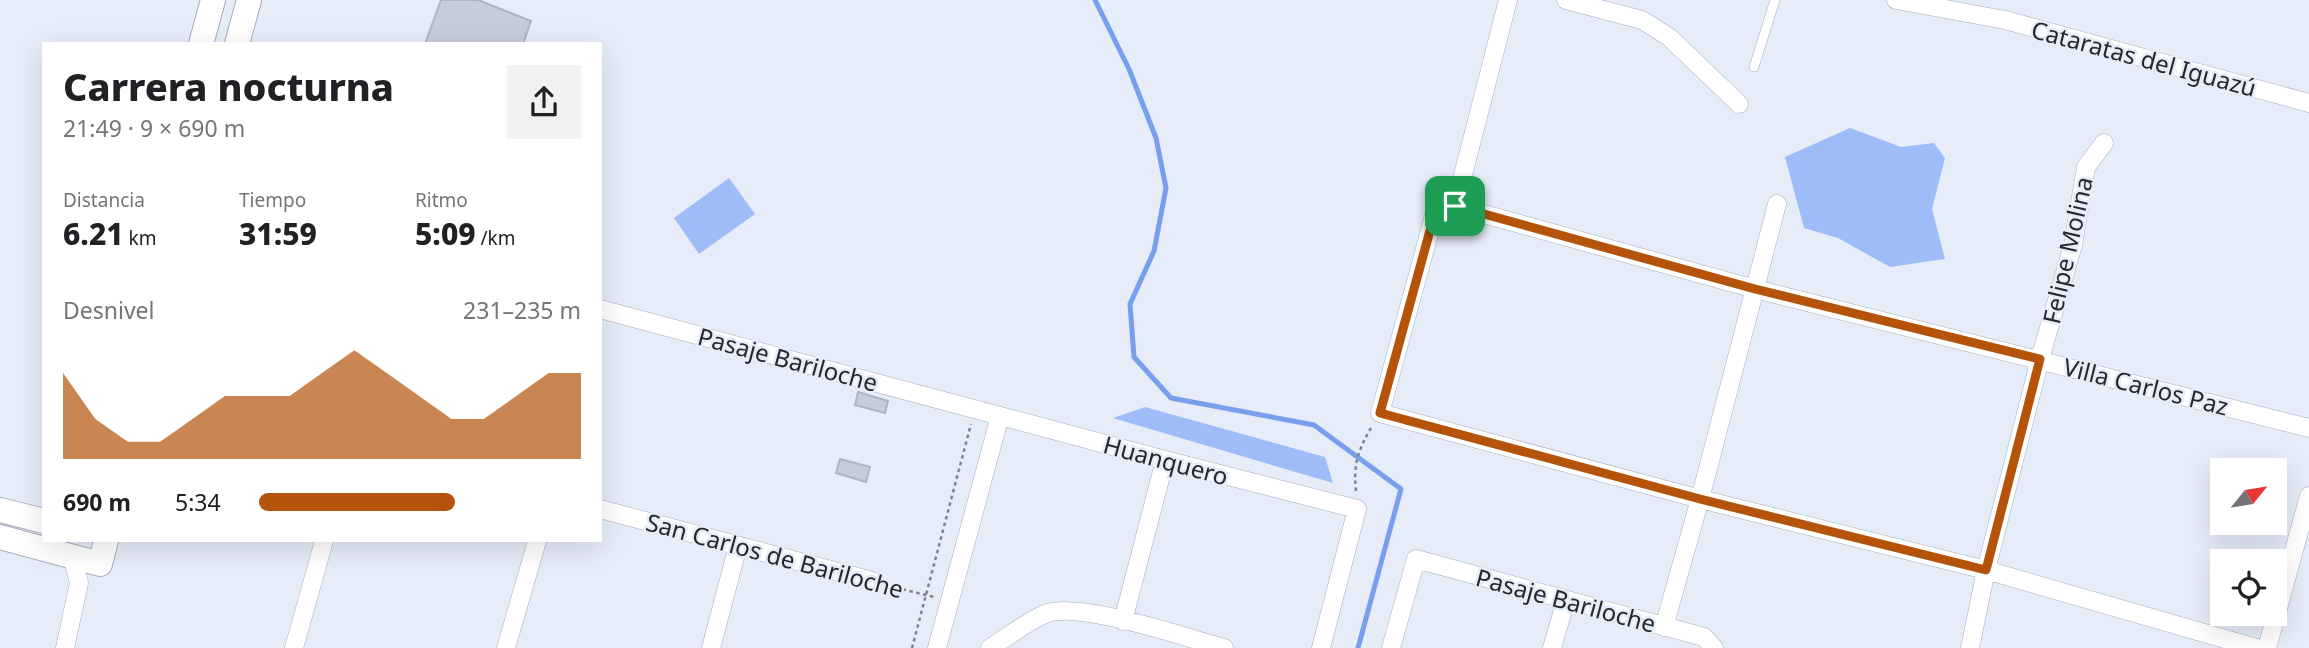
<!DOCTYPE html>
<html lang="es">
<head>
<meta charset="utf-8">
<style>
  :root { --surface:#fff; --page:#f2f2f2; --text:#202124; --muted:#757577; --accent:#b45309 }
  body { margin:0; font-family:"Noto Sans",sans-serif; background:var(--page); color:var(--text); height:100vh; display:flex; flex-direction:column; font-size:26px; white-space:nowrap }
  * { box-sizing:border-box; margin:0 }
  p { font-size:23px; color:var(--muted) }
  .icon { flex:none; width:38px; height:38px; fill:none; stroke:currentColor; stroke-width:2; stroke-linecap:round; stroke-linejoin:round }
  .map { position:relative; flex:1; overflow:hidden }
  .panel { position:absolute; left:42px; top:42px; width:560px; height:500px; display:flex; flex-direction:column; background:var(--surface); border-radius:0px; box-shadow:0 7px 28px #0002 }
  .panel>* { flex:none }
  .needle { width:46px; rotate:60deg }
  .fabs { position:absolute; left:2210px; top:458px; display:grid; gap:14px }
  .fabs a { display:grid; place-items:center; width:77px; height:77px; border-radius:0px; background:var(--surface); box-shadow:0 7px 28px #0002; font-size:35px }
  .pin { position:absolute; display:grid; place-items:center; width:60px; height:60px; color:#fff; margin:-30px; border-radius:14px; box-shadow:0 4px 10px #0006 }
  .round { display:grid; place-items:center; flex:none; width:74px; height:74px; border-radius:0px; background:var(--page) }
  .summary { display:flex; align-items:center; justify-content:space-between; height:119px; padding:0 21px }
  h1 { font-size:38px; font-weight:800; line-height:52px }
  .figures { display:grid; grid-template-columns:repeat(3,1fr); gap:10px; height:119px; padding:7px 21px }
  .figures div { display:grid; align-content:center }
  .figures b { font-size:30px; font-weight:800 }
  .figures small { font-size:19px; font-weight:400 }
  .figures p { font-size:19px }
  .chart { height:196px; padding:14px 21px }
  .chart p { display:flex; justify-content:space-between }
  .chart svg { width:100%; height:126px; margin-top:7px; fill:var(--accent); opacity:.7 }
  ul { padding:0 21px; list-style:none; font-size:23px }
  li { display:grid; grid-template-columns:112px 84px 1fr; align-items:center; height:52px }
  li i { height:18px; border-radius:9px; background:var(--accent) }
  .map>svg:first-child { display:block }
  .green { fill:#9dbcf8 }
  .lines { fill:none; stroke-linecap:round; stroke-linejoin:round }
  .stream { stroke:#779fee; stroke-width:5 }
  .building { fill:#c6ccd8; stroke:#aeb4c0; stroke-width:2 }
  .service-casing { stroke:#a7adb9; stroke-width:10 }
  .minor-casing { stroke:#a7adb9; stroke-width:19 }
  .secondary-casing { stroke:#a7adb9; stroke-width:26 }
  .path { stroke:#7f838b; stroke-width:2.5; stroke-dasharray:3.5 3.5; stroke-linecap:butt }
  .service { stroke:#fff; stroke-width:9 }
  .minor { stroke:#fff; stroke-width:18 }
  .secondary { stroke:#fff; stroke-width:24 }
  .route-casing { stroke:#fff; stroke-width:14 }
  .route { stroke:#b45309; stroke-width:9 }
  .labels { text-anchor:middle; dominant-baseline:central; stroke-width:5; stroke-linejoin:round; paint-order:stroke }
  .street-label { font-size:24px; fill:#26282d; stroke:#e6ecf8 }
</style>
</head>
<body>
<div class="map">
<svg width="2309" height="648" viewBox="0 0 2309 648">
  <rect width="100%" height="100%" fill="#e6ecf8"/>
  <path class="green" d="M 1850,128 L 1901,147 L 1934,143 L 1945,158 L 1932,209 L 1945,259 L 1890,267 L 1838,238 L 1804,228 L 1785,157 Z
    M 729,178 L 755,214 L 699,254 L 674,218 Z
    M 1145,407 L 1325,457 L 1333,483 L 1113,418 Z"/>
  <g class="lines">
    <path class="stream" d="M 1095,0 L 1129,69 L 1156,138 L 1166,188 L 1154,251 L 1130,304 L 1134,357 L 1171,398 L 1314,425 L 1401,489 L 1358,648"/>
  </g>
  <path class="building" d="M 441,0 L 478,0 L 531,21 L 523,44 L 425,44 Z
    M 858,392 L 888,401 L 885,413 L 855,405 Z
    M 840,459 L 870,467 L 866,482 L 836,473 Z"/>
  <g class="lines">
    <g class="service-casing">
      <path id="service" d="M 1754,67 L 1775,0"/>
    </g>
    <g class="minor-casing">
      <path id="minor" d="M 1508,0 L 1455,206 L 1434,216 L 1380,413 L 1700,499 L 1986,570 L 2256,648
        M 1566,0 L 1642,20 L 1669,37 L 1739,104
        M 1896,0 L 2005,20 L 2309,103
        M 1455,206 L 1755,289 L 2309,428
        M 600,309 L 1165,460 L 1357,509 L 1321,648
        M 600,509 L 872,581
        M 1123,621 L 1165,460
        M 1664,627 L 1700,499 L 1777,204
        M 65,648 L 79,583 L 72,555
        M 294,648 L 324,541
        M 506,648 L 537,541
        M 711,648 L 738,546
        M 937,648 L 1000,416
        M 990,648 C 1008,637 1026,622 1045,614 C 1077,600 1187,638 1224,648
        M 1391,648 L 1416,559 L 1704,637 L 1714,648
        M 1552,648 L 1566,600
        M 1970,648 L 1986,570 L 2040,359 L 2073,245 L 2086,167 L 2104,143
        M 2267,648 L 2309,496"/>
    </g>
    <g class="secondary-casing">
      <path id="secondary" d="M 201,44 L 213,0
        M 237,44 L 249,0
        M 0,510 L 44,521
        M 0,537 L 100,564 L 106,541"/>
    </g>
    <path class="path" d="M 1356,491 C 1353,465 1358,450 1371,428
      M 889,586 L 934,597
      M 912,648 L 971,424"/>
    <use href="#service" class="service"/>
    <use href="#minor" class="minor"/>
    <use href="#secondary" class="secondary"/>
  </g>
  <g class="lines">
    <g class="route-casing">
      <path id="route" d="M 1455,206 L 1755,289 L 2040,359 L 1986,570 L 1700,499 L 1380,413 L 1434,216 Z"/>
    </g>
    <use href="#route" class="route"/>
  </g>
  <g class="labels">
    <g class="street-label">
      <text transform="translate(2144 58) rotate(15)">Cataratas del Iguazú</text>
      <text transform="translate(2067 250) rotate(-77)">Felipe Molina</text>
      <text transform="translate(788 359) rotate(15)">Pasaje Bariloche</text>
      <text transform="translate(2146 386) rotate(14)">Villa Carlos Paz</text>
      <text transform="translate(1166 460) rotate(15)">Huanquero</text>
      <text transform="translate(775 555) rotate(15)">San Carlos de Bariloche</text>
      <text transform="translate(1566 600) rotate(15)">Pasaje Bariloche</text>
    </g>
  </g>
</svg>
<div class="fabs">
<a><svg class="needle" viewBox="-14 -14 28 28"><path d="M0-13l5 13h-10z" fill="#e53935"/><path d="M0 13l5-13h-10z" fill="#757577"/></svg></a>
<a><svg class="icon" aria-label="locate" viewBox="0 0 24 24"><circle cx="12" cy="12" r="6"/><path d="M12 2v4M12 18v4M2 12h4M18 12h4"/></svg></a>
</div>
<div class="pin" style="left:1455px;top:206px;background:#1e9e55"><svg class="icon" aria-label="arrive" viewBox="0 0 24 24"><path d="M6 21V4h12l-3 4 3 4H6"/></svg></div>
<section class="panel">
<div class="summary"><div><h1>Carrera nocturna</h1><p>21:49 · 9 × 690 m</p></div><a class="round"><svg class="icon" aria-label="share" viewBox="0 0 24 24"><path d="M12 15V3M7 8l5-5 5 5M5 13v7h14v-7"/></svg></a></div>
<div class="figures">
<div><p>Distancia</p><b>6.21<small> km</small></b></div>
<div><p>Tiempo</p><b>31:59</b></div>
<div><p>Ritmo</p><b>5:09<small> /km</small></b></div>
</div>
<div class="chart"><p><span>Desnivel</span>231–235 m</p>
<svg viewBox="0 0 160 44" preserveAspectRatio="none"><path d="M0 44V14L10 30L20 38L30 38L40 30L50 22L60 22L70 22L80 14L90 6L100 14L110 22L120 30L130 30L140 22L150 14L160 14V44z"/></svg>
</div>
<ul>
<li><b>690 m</b>5:34<i style="width:61%"></i></li>
</ul>
</section>
</div>
</body>
</html>
